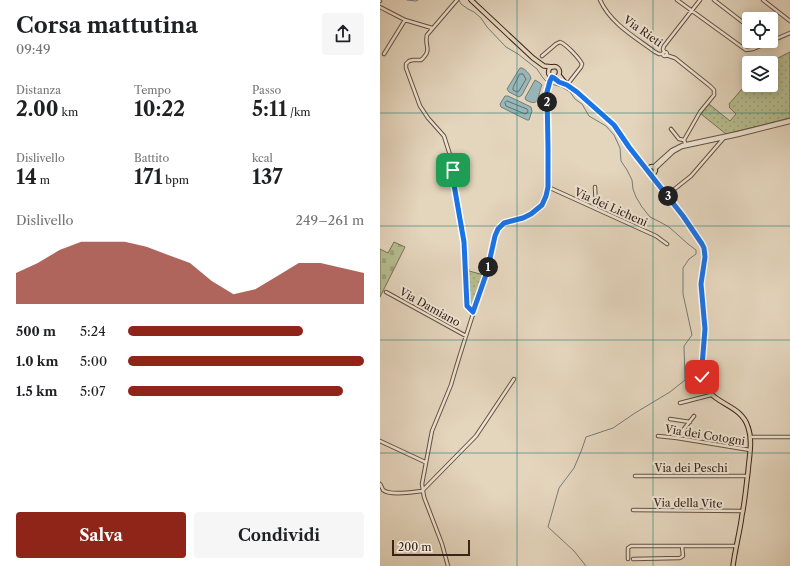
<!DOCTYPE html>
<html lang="it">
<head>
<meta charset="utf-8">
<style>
  :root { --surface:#fff; --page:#f6f6f6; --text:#202124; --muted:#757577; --accent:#8f2418 }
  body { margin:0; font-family:"Libre Caslon Text",serif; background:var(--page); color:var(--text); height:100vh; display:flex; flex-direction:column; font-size:15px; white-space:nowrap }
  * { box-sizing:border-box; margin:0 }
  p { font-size:13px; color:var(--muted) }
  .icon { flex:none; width:22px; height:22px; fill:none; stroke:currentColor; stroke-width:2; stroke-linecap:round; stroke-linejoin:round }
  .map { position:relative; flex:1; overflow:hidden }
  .panel { display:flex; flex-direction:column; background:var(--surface); width:380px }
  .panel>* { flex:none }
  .fabs { position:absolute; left:362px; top:12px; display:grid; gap:8px }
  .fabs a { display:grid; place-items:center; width:36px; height:36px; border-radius:4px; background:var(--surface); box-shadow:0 2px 10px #0003; font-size:20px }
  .scale { position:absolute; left:12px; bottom:10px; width:78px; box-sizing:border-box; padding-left:4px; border:2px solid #3b2318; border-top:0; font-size:11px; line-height:14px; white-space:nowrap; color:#3b2318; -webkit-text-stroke:3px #ede4d4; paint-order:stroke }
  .pin { position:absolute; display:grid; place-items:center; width:34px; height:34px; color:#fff; margin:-17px; border-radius:8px; box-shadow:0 2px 6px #0006 }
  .km { position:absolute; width:20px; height:20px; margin:-10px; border-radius:50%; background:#222; color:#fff; font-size:11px; line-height:20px; text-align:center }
  .round { display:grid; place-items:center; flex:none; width:42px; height:42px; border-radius:4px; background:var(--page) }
  .headline { display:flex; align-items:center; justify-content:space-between; height:68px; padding:0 16px }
  h1 { font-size:22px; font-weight:700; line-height:30px }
  .stats { display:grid; grid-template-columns:repeat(3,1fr); gap:6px; height:68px; padding:4px 16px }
  .stats div { display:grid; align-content:center }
  .stats b { font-size:20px; font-weight:700 }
  .stats small { font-size:11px; font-weight:400 }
  .stats p { font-size:11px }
  .chart { height:112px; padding:8px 16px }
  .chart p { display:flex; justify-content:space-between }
  .chart svg { width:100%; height:72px; margin-top:4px; fill:var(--accent); opacity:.7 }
  .cta { display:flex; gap:8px; margin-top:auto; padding:8px 16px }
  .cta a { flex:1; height:46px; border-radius:4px; background:var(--accent); color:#fff; font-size:16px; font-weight:700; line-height:46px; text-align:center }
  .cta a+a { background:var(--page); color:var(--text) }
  ul { padding:0 16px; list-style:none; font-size:13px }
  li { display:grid; grid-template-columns:64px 48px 1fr; align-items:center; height:30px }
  li i { height:10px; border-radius:5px; background:var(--accent) }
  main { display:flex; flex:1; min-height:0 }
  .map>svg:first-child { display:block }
  .grass { fill:url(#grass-dots); stroke:#787054 }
  .cemetery { fill:url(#cemetery-stones); stroke:#787054 }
  .water { fill:#98b7b9; stroke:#737c79 }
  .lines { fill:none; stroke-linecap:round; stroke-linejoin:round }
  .shore { stroke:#6a6d68; stroke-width:1 }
  .stream { stroke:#737c79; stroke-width:1 }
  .minor-casing { stroke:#655041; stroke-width:4.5 }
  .major-casing { stroke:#3b2318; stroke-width:5.5 }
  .minor { stroke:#ede4d4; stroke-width:2.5 }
  .major { stroke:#e4d5bd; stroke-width:3.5 }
  .route-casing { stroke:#fff; stroke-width:8 }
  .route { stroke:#1a73e8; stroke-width:5 }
  .grid { fill:none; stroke:#0f766e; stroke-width:1; stroke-opacity:0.55 }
  .labels { text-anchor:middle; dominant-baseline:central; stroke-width:4; stroke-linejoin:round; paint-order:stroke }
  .street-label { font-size:11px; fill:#3b2318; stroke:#ede4d4 }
</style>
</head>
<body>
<main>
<section class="panel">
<div class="headline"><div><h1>Corsa mattutina</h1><p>09:49</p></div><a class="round"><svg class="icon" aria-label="share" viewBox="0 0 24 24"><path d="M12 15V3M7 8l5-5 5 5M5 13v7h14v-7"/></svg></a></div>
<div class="stats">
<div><p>Distanza</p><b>2.00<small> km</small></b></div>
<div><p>Tempo</p><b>10:22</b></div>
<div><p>Passo</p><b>5:11<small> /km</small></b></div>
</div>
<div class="stats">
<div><p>Dislivello</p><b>14<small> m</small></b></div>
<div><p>Battito</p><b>171<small> bpm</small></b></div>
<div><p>kcal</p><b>137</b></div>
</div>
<div class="chart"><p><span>Dislivello</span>249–261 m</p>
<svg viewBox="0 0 160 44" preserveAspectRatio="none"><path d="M0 44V25L10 19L20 11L30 6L40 6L50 6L60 9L70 14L80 19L90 30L100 38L110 35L120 27L130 19L140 19L150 22L160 25V44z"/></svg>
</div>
<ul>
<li><b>500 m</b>5:24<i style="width:74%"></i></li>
<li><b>1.0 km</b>5:00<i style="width:100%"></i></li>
<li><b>1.5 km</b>5:07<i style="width:91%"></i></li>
</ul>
<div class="cta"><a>Salva</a><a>Condividi</a></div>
</section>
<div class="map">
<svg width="410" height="566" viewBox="0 0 410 566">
  <defs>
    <pattern id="grass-dots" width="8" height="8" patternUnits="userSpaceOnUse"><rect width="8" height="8" fill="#b6bd90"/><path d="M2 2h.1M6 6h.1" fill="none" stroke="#9da27b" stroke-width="1.8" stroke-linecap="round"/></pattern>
    <pattern id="cemetery-stones" width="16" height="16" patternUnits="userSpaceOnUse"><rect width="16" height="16" fill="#b6bd90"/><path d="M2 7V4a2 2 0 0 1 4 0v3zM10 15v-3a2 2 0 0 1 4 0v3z" fill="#9da27b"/></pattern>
  </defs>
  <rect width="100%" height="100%" fill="#e4d5bd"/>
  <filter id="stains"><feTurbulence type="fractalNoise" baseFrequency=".005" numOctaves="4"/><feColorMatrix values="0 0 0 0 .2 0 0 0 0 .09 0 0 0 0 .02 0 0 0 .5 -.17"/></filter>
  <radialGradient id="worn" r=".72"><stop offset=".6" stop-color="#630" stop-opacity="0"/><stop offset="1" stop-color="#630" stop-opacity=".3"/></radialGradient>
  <path class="grass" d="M 410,52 L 410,118 L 346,134 L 321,114 L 329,104 L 350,121 L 356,114 L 349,107 L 350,106 L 349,104 L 368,82 L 369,81 L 369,85 L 391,85 L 391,63 L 388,63 Z
    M 87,269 L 89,269 L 89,271 L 104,275 L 92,309 L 89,307 L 88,303 Z"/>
  <path class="cemetery" d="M 14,242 L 25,247 L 0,297 L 0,249 L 8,253 Z"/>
  <path class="water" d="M 140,68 L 142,68 C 145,69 150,74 151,78 L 142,95 L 139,97 L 129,92 L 127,89 Z
    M 155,80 L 160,83 L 162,85 C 157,95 161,108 146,100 L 145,98 Z
    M 125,96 L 128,96 L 151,107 L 152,111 L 149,120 L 147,120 L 121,107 L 120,104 Z"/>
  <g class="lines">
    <path class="shore" d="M 140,74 L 143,74 L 146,79 L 139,91 L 137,92 L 133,90 L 133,88 Z
      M 127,101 L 147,109 L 148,111 L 147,113 L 145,114 L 126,106 L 125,103 Z"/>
    <path class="stream" d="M 27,0 L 36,1 L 38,0
      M 79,0 L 81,4 L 88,9 L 94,12 L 101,18 L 107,27 L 126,47 L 138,54 L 157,69 L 163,78 L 168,83 L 182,87 L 190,92 L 195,99 L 202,104 L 209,116 L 226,126 L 234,135 L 240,148 L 241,161 L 247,170 L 252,180 L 253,189 L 256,197 L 262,207 L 270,217 L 280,222 L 289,227 L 308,244 L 316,250 L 316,254 L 309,259 L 303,268 L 303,294 L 312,335 L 304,346 L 305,380 L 290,392 L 255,413 L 233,428 L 206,437 L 202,449 L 194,468 L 179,488 L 168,527 L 194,551 L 206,566"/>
    <g class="minor-casing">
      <path id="minor" d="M 77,0 L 47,35 C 44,47 53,49 41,60 L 33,60 L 29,61 L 26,64 L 26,68 L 40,106 L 48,118 L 64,136 L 71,158 L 73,179 L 84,242 L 87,306 L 93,312
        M 220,0 C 231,24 255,37 275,52 L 279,54 L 283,54
        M 297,0 L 366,50 L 373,49 L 410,33
        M 334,0 L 369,27
        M 383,0 L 410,21
        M 0,1 L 0,0
        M 0,7 L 25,20 L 52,28
        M283 54a2 2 0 1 1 4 0a2 2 0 1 1-4 0Z
        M 284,52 L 283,49 L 284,46 L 320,0
        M 4,54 L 25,20
        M 286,55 L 295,58 L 330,86 L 334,90 L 334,95 L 320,112 L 304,140 L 305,143
        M 162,56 L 176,44 L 180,42 C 187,45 199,58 202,64 L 201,67 L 187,85
        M 291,129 L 299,139 L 304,140
        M 273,167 L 292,150 L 302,145 L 358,133 L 410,120
        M 275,169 L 293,152 L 302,147 L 358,135 L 410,122
        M 168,187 L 276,236 L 287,244
        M 215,187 L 216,208
        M 287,195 L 311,176 L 343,139
        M 6,292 L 86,336
        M 300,403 L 331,395
        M 290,419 L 310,422
        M 278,436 L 297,438 L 370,450
        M 371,437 L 410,437
        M 297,438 L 314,416
        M 0,441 L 45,462
        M 255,476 L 367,476
        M 0,484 C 1,485 2,488 3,490 C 10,496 33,492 42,491 L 96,436 L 134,379
        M 253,510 L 363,511
        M 248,559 L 248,548 L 251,546 L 356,546
        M 253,559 L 300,558 L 303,556 L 302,546
        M 68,566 L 62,544 L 44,497 L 42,484 L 52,431 L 71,385 C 78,360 86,336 94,311 C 98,298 103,284 107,271 C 110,260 112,237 117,229 C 122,222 132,221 139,219 C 155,215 167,203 168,187 L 167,92 L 170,81 L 172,77"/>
    </g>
    <g class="major-casing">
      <path id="major" d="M 91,0 L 153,58 L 164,66 L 173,67
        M168.5 72a5.5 5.5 0 1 1 11 0a5.5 5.5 0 1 1-11 0Z
        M 179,75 L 187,85 L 206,99 L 234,125 L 249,147 L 268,171
        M 174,78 L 179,82 L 186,85
        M268.5 170a3.5 3.5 0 1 1 7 0a3.5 3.5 0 1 1-7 0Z
        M 270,173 L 317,235 L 324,248 L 325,257 L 321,287 L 325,335 L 322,371 C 322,406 360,400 368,427 C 373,441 369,457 368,472 C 366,486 365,501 362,515 C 360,532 355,549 353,566"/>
    </g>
    <use href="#minor" class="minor"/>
    <use href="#major" class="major"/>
  </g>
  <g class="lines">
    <g class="route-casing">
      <path id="route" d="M 73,170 L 73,179 L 84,242 L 87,306 L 93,312 L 107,272 L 115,236 L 118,229 L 124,223 L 143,218 L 151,214 L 162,205 L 166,196 L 168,187 L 168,148 L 167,92 L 170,81 L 172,77 L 174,78 L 179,82 L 187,85 L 197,92 L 234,125 L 249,147 L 303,216 L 322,244 L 324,248 L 325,257 L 321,284 L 325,329 L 322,366 L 322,377"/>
    </g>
    <use href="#route" class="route"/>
  </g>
  <path class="grid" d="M 137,0 L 137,566M 273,0 L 273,566M 0,113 L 410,113M 0,226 L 410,226M 0,340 L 410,340M 0,453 L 410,453"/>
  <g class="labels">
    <g class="street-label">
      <text transform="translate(263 31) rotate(35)">Via Rieti</text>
      <text transform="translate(231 207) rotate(24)">Via dei Licheni</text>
      <text transform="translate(50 307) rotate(29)">Via Damiano</text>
      <text transform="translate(325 435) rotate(9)">Via dei Cotogni</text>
      <text x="311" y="468">Via dei Peschi</text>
      <text transform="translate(308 503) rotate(1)">Via della Vite</text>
    </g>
  </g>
  <rect width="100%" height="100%" filter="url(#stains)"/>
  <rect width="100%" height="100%" fill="url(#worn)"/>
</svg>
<div class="fabs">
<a><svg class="icon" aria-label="locate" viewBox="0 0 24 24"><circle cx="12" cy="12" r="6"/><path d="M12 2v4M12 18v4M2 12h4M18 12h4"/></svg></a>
<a><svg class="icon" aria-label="layers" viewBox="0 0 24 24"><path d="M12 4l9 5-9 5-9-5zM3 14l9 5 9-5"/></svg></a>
</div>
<div class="scale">200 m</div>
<div class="pin" style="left:73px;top:170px;background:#1e9e55"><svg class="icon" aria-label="arrive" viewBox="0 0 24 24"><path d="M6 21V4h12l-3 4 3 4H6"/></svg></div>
<div class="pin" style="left:322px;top:377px;background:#d93025"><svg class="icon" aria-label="check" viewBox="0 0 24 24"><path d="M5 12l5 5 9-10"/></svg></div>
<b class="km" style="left:108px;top:267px">1</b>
<b class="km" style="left:167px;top:102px">2</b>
<b class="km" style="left:288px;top:196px">3</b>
</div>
</main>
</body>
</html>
